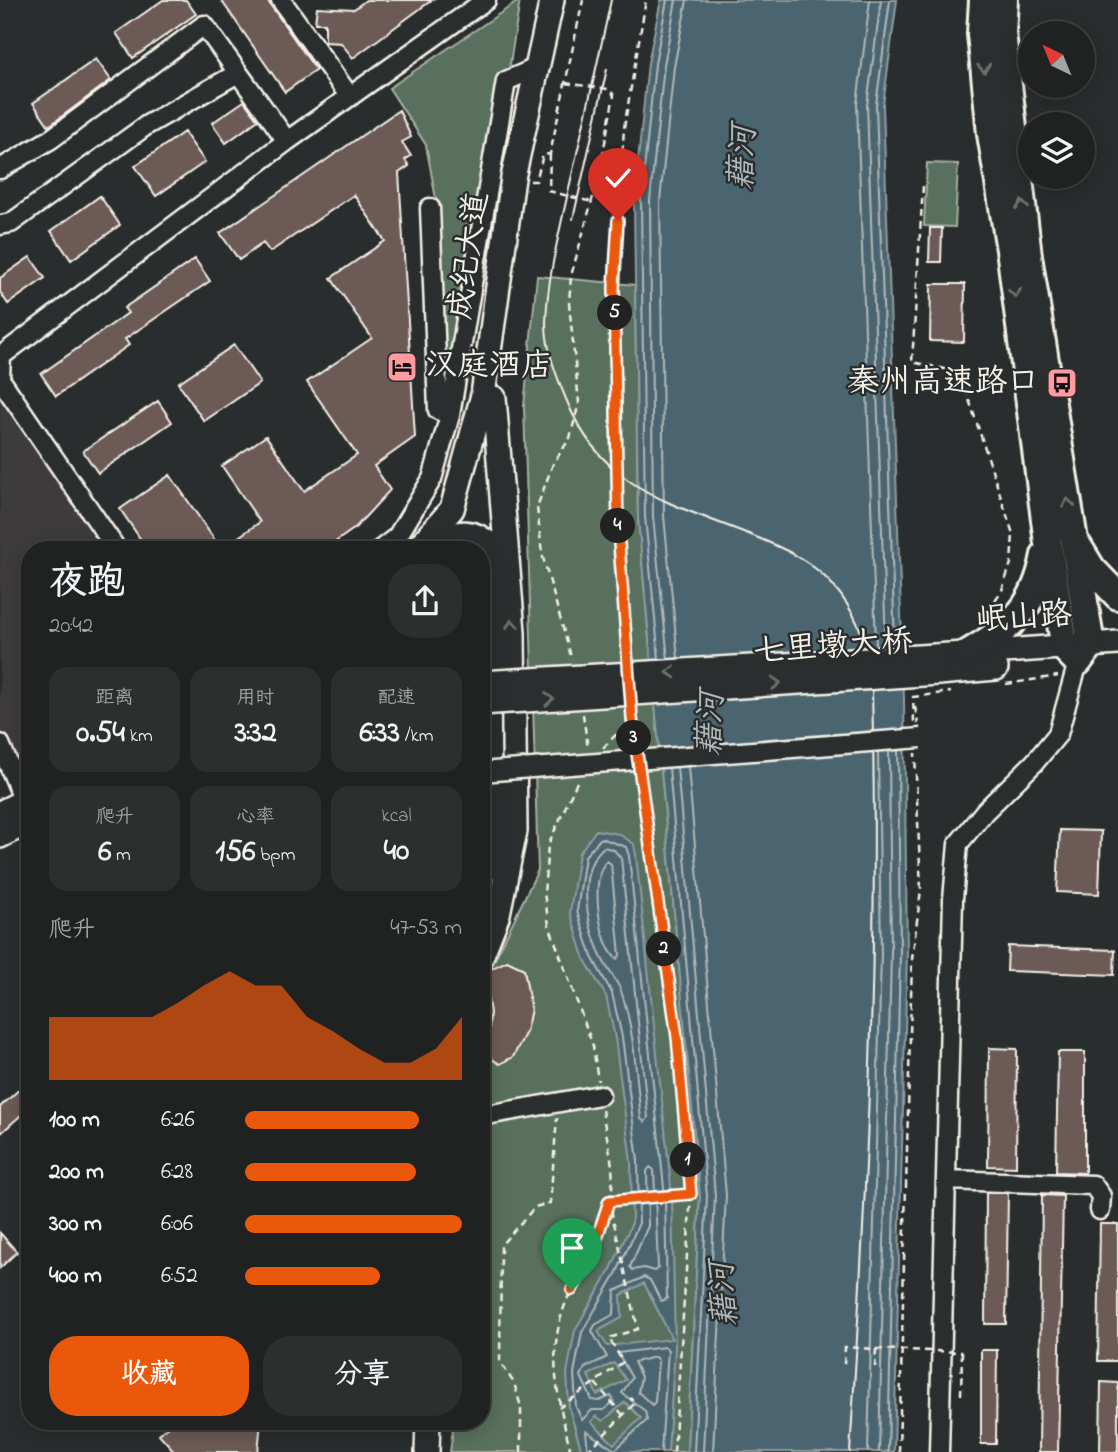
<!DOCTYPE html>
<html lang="zh">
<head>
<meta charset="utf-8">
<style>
  :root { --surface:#202222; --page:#2d2f2f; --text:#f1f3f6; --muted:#a2a4a5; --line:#3d3f40; --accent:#ea580c }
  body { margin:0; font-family:"Indie Flower","LXGW WenKai TC",sans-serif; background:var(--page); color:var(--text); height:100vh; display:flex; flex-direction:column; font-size:26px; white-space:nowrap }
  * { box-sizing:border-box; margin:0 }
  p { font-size:23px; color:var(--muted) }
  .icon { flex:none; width:38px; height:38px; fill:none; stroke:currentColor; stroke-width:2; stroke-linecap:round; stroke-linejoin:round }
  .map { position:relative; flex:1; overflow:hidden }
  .panel { position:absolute; left:21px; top:541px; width:469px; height:889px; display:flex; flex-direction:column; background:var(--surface); border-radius:28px; box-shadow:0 4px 18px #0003,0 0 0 2px var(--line) }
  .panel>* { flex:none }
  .needle { width:46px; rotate:317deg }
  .tools { position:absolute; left:1018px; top:21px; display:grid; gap:14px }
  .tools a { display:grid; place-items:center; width:77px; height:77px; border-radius:50%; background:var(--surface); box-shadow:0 4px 18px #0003,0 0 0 2px var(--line); font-size:35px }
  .pin { position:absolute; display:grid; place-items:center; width:60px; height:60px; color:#fff; margin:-72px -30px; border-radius:50% 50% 50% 0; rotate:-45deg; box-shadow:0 0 7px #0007 }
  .pin .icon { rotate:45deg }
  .km { position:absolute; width:35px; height:35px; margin:-18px; border-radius:50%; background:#222; color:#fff; font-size:19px; line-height:35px; text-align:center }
  .round { display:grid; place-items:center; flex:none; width:74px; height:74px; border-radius:28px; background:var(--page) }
  .headline { display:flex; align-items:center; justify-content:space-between; height:119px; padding:0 28px }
  h1 { font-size:38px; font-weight:700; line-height:52px }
  .stats { display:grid; grid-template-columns:repeat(3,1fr); gap:10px; height:119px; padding:7px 28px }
  .stats div { display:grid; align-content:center; border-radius:18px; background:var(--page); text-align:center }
  .stats b { font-size:30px; font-weight:700 }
  .stats small { font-size:19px; font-weight:400 }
  .stats p { font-size:19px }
  .chart { height:196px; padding:14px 28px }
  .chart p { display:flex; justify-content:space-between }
  .chart svg { width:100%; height:126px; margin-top:7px; fill:var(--accent); opacity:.7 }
  .button { display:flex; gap:14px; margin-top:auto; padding:14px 28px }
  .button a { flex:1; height:80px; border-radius:28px; background:var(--accent); color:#fff; font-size:28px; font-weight:700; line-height:80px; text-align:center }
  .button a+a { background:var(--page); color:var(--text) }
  ul { padding:0 28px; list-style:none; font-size:23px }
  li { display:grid; grid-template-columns:112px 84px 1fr; align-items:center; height:52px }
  li i { height:18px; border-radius:9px; background:var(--accent) }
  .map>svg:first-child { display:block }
  .built { fill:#3e3a3a }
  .green { fill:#58705d; stroke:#a6b0a2; stroke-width:2 }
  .water { fill:#4c6570; stroke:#8f9da0; stroke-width:2; fill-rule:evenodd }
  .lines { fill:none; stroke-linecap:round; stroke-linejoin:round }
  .shore { stroke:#b1b9b8; stroke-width:2 }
  .building { fill:#6c5a56; stroke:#f4f1e8; stroke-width:2 }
  .minor-casing { stroke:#f4f1e8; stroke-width:23 }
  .major-casing { stroke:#f4f1e8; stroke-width:28 }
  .highway-casing { stroke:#f4f1e8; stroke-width:32 }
  .path { stroke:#f4f1e8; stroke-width:2.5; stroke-dasharray:7 5; stroke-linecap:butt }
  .minor { stroke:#2a2d2e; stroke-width:18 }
  .major { stroke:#2a2d2e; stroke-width:23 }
  .highway { stroke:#2a2d2e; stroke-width:26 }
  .tram { stroke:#f4f1e8; stroke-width:2 }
  .minor-bridge-casing { stroke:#f4f1e8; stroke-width:23; stroke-linecap:butt }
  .major-bridge-casing { stroke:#f4f1e8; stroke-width:28; stroke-linecap:butt }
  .path-bridge { stroke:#f4f1e8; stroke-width:2.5; stroke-dasharray:7 5; stroke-linecap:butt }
  .minor-bridge { stroke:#2a2d2e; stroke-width:18 }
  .major-bridge { stroke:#2a2d2e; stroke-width:23 }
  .oneway { stroke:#71726f }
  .route-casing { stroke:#fff; stroke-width:14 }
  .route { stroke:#ea580c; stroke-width:9 }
  .labels { text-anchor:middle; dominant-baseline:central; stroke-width:5; stroke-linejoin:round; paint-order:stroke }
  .street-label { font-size:32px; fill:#f4f1e8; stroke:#2a2d2e }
  .poi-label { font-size:32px; fill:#f4f1e8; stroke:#2a2d2e; text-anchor:start }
  .water-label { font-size:33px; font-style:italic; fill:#b1b9b8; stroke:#2a2d2e }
</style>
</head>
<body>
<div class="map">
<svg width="1118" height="1452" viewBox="0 0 1118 1452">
  <rect width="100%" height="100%" fill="#2a2d2e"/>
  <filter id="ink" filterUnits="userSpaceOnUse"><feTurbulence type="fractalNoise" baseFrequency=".0143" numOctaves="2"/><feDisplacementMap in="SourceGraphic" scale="14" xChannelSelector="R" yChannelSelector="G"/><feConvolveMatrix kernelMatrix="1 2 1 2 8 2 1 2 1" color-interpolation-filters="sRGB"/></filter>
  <g filter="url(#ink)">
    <path class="built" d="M 0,383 L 119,549 L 30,550 L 30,757 L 0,772 Z"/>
    <path class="green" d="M 520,0 L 463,364 L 440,361 L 436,199 L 426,145 L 389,88 Z
      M 927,163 L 958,164 L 955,227 L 924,226 Z
      M 537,276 L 635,285 L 638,518 L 700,1196 L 687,1452 L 450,1452 L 454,1421 L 481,1421 L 481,988 L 538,870 L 524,406 Z"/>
    <path class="water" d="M 661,0 L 897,0 L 883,105 L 904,699 L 907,954 L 894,1452 L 687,1452 L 700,1196 L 638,518 L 634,200 L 648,63 Z
      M 596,830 L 619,834 L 634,844 L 636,855 L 672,1196 L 675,1347 L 668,1452 L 582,1452 L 569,1408 L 567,1373 L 575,1330 L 611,1269 L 632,1223 L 631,1162 L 615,1038 L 606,996 L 585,960 L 570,912 L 579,853 ZM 644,1283 L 672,1339 L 607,1346 L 598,1331 L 622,1318 L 621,1295 ZM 614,1363 L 626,1380 L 597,1395 L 588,1375 ZM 625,1402 L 641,1418 L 614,1444 L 591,1422 L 596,1416 L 603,1421 Z"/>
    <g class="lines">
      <path class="shore" d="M 870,0 L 857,104 L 876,646
        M 881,0 L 867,105 L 886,646
        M 890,0 L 876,105 L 895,645
        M 678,658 L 664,516 L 660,201 L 674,67 L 687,0
        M 659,659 L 645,517 L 641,200 L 655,64 L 667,0
        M 668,659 L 653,517 L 650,201 L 664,65 L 676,0
        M 677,767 L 715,1195 L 703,1452
        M 688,767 L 726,1195 L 713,1452
        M 669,768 L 707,1196 L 694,1452
        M 601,838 L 626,847 L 629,856 L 665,1197 L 667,1299 L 661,1301 L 650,1280 L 644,1277 L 615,1291 L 614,1314 L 595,1325 L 592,1331 L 607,1357 L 585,1368 L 581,1376 L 592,1400 L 599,1401 L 611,1396 L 614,1401 L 604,1410 L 592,1410 L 582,1420 L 576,1407 L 574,1373 L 582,1332 L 617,1272 L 639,1223 L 638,1161 L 622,1037 L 612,993 L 592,957 L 577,911 L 585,856 Z
        M 604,847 L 614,850 L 621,858 L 648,1118 L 645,1122 L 641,1119 C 636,1077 635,1031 621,991 C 616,978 605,967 600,954 C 587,924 575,871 604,847 Z
        M 607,861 L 611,864 L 620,955 L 617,959 C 599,946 589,876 607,861 Z
        M 650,1167 L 654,1170 L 658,1268 L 654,1271 L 644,1268 L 633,1270 L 630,1267 L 648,1226 L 647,1171 Z
        M 655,1357 L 658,1360 L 655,1402 L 652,1405 L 638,1392 L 641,1377 L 634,1362 Z
        M 588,1452 L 586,1431 L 615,1450 L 647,1420 L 645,1411 L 622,1393 L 632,1378 L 618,1353 L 665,1347 L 668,1350 L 661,1452
        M 868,1452 L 881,954 L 878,752
        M 879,1452 L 891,954 L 889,751
        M 888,1452 L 900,954 L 898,750"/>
    </g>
    <path class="building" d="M 163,0 L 186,0 L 196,14 L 133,58 L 116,33 Z
      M 221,0 L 267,0 L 316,70 L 285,92 Z
      M 366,0 L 432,0 L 353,58 L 341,43 L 325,42 L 325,23 L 315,23 L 317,7 L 354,9 Z
      M 96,59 L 111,80 L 49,126 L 33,103 Z
      M 244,101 L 258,120 L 226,143 L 212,123 Z
      M 399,110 L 411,137 L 402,142 L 411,156 L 405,160 L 409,166 L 399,173 L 415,437 L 374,466 L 390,490 L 355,528 L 324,550 L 148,550 L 120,509 L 170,475 L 221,549 L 260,522 L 222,466 L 266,436 L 304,491 L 357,455 L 307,382 L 372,338 L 331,278 L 385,241 L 354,195 L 270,252 L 263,243 L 239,260 L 220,233 Z
      M 184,132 L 205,162 L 156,196 L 135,166 Z
      M 100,196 L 120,225 L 71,260 L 51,231 Z
      M 930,228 L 942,228 L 941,262 L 929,262 Z
      M 30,257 L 45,278 L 8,304 L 0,292 L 0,278 Z
      M 195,259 L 210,281 L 125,339 L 129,345 L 56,396 L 41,374 L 128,313 L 124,308 Z
      M 931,284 L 965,284 L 964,342 L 930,341 Z
      M 234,345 L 260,383 L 204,421 L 178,383 Z
      M 158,401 L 172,422 L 98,473 L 83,451 Z
      M 1060,830 L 1101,831 L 1099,894 L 1057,892 Z
      M 1008,946 L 1115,950 L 1114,975 L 1007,971 Z
      M 507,961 L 524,969 L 531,1009 L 526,1032 L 513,1057 L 500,1064 L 492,1059 L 488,1050 L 490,1012 L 484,977 L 492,968 Z
      M 989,1048 L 1017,1049 L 1016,1167 L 988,1166 Z
      M 1058,1052 L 1085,1052 L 1085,1173 L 1056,1172 Z
      M 24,1085 L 30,1091 L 30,1107 L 0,1134 L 0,1107 Z
      M 986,1193 L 1008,1193 L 1006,1324 L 985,1324 Z
      M 1042,1195 L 1063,1196 L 1058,1452 L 1039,1452 Z
      M 1100,1224 L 1118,1224 L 1118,1361 L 1098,1361 Z
      M 0,1233 L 17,1252 L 0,1268 Z
      M 981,1350 L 997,1350 L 996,1444 L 981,1444 Z
      M 1101,1382 L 1118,1383 L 1118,1452 L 1100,1452 Z
      M 173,1421 L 261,1421 L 258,1452 L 175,1452 L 159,1434 Z"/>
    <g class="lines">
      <g class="minor-casing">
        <path id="minor" d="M 281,0 L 350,97
          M 0,169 L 51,139 L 204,25 L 287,141
          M 430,208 L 438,410 L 450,415
          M 0,225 L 11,223 L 147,125 L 238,73
          M 0,378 L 1,356 L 287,141 L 486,0
          M 0,379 L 117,550
          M 380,550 L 397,537 L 432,479 L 450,415 L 506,81 L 536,68
          M 0,744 L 24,801
          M 481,1116 L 600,1095
          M 946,1180 L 1093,1185 L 1101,1196 L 1100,1210
          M 939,1452 L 953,899 L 958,844 L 985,811 L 1034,763 L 1058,734 L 1078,662"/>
      </g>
      <g class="major-casing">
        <path id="major" d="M 438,543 C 456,529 475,530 491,546
          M 416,550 L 452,509 L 483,395 L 513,178 L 552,0
          M 492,559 L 499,696
          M 935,656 L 1118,643
          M 938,673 L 996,668
          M 0,813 L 30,798
          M 0,836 L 30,821
          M 492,867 L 499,830 L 500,790
          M 481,957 L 498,914 L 515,831 L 513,632 L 494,398
          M 427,1452 L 428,1421"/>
      </g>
      <g class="highway-casing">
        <path id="highway" d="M 983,0 L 981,34 L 991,134 L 1011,256 L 1048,543 L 1065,649 L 1078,662 L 1091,645 L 1028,256 L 1002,33 L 1004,0
          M 1078,546 L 1092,569 L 1118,596
          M 965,655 C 1011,628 1035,609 1045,555"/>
      </g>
      <path class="path" d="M 565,83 L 608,89 L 614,95 L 598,179 L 571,276 L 569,303 L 579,403 L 570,438 L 553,464 L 537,507 L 542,554 L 572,660
        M 550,154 L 549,191 L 592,202
        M 530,181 L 536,181 L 543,155 L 550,154 L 583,0
        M 923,186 L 912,362 L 949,370 L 963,381 L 1013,534 L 1011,563 L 1002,590 L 983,618
        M 627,655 L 618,530 L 614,288 L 624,128 L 646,0
        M 1006,684 L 1058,676
        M 915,707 L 918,724
        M 631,711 L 636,746
        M 583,714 L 588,749
        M 914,722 L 913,697 L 951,692
        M 603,748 L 632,718
        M 640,777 L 677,1037 L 691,1194 L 674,1452
        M 577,782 L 548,845 L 544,893 L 549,925 L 593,1046 L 598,1081
        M 844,1364 L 845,1347 L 876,1349 L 875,1367
        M 595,1383 L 623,1415
        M 961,1395 L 962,1352
        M 559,1408 L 623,1362 L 609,1338 L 638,1329 L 609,1201 L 691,1194
        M 521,1452 L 521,1407 L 514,1383 L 500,1362 L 501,1245 L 535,1207 L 550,1203 L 557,1118
        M 571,1452 C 557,1396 544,1346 571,1291 C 587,1257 607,1226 612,1188 C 615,1164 605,1133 602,1109
        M 587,1452 L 635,1403 L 630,1398
        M 899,1452 L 912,959 L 921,890 L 915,753"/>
      <use href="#minor" class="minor"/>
      <use href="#major" class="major"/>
      <use href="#highway" class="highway"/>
      <path class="tram" d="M 611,0 C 597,66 582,131 567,197 C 558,238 547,281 546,323 C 546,349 556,375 566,399 C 603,491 672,503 756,537 C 780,547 806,558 825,577 C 849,600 861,628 871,659 C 880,923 867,1188 850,1452
        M 573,219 L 607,69"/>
      <g class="minor-bridge-casing">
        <path id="minor-bridge" d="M 481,772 L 921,738"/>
      </g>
      <g class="major-bridge-casing">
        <path id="major-bridge" d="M 481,683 L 935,656
          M 481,703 L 938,673"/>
      </g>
      <path class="path-bridge" d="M 876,1349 L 962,1352"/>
      <use href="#minor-bridge" class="minor-bridge"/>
      <use href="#major-bridge" class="major-bridge"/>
    </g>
    <defs><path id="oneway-chevron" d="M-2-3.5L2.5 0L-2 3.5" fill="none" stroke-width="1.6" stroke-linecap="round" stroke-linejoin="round" transform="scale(1.75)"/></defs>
    <g class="oneway">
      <use href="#oneway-chevron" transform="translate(984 68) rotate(85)"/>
      <use href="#oneway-chevron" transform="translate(1022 205) rotate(-97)"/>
      <use href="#oneway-chevron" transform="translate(1015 293) rotate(83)"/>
      <use href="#oneway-chevron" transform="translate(1068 503) rotate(-99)"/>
      <use href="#oneway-chevron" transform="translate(512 624) rotate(-94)"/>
      <use href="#oneway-chevron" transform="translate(671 672) rotate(177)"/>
      <use href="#oneway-chevron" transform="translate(776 683) rotate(-4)"/>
      <use href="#oneway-chevron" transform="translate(549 699) rotate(-4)"/>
    </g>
  </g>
  <g class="lines" filter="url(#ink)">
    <g class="route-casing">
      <path id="route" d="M 572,1290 L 592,1253 L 609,1201 L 691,1194 L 677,1037 L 632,718 L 618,530 L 614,288 L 618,220"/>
    </g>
    <use href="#route" class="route"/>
  </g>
  <defs>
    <g id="hotel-square" transform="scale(1.575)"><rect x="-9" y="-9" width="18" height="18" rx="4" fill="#ff9aa2" stroke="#2a2d2e"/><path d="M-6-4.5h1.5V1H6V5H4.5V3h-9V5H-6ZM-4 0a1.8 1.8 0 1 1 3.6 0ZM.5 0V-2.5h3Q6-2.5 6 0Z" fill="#111"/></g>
    <g id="bus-square" transform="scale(1.575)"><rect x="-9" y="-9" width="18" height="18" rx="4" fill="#ff9aa2" stroke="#2a2d2e"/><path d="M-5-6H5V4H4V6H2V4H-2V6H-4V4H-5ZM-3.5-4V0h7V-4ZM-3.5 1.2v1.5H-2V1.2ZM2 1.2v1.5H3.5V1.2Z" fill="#111"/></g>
  </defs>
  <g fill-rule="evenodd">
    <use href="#hotel-square" x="402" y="367"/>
    <use href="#bus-square" x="1062" y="383"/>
  </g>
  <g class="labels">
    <g class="street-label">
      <text transform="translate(470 256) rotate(-82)">成纪大道</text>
      <text transform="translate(1024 619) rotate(-4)">岷山路</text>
      <text transform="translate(833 648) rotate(-4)">七里墩大桥</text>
    </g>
    <g class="poi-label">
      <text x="425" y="367">汉庭酒店</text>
      <text x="1039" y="383" text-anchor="end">秦州高速路口</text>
    </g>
    <g class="water-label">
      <text transform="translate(744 158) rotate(-87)">藉河</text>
      <text transform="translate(712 724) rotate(-87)">藉河</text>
      <text transform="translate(725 1294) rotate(-94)">藉河</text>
    </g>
  </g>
</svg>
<div class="tools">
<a><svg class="needle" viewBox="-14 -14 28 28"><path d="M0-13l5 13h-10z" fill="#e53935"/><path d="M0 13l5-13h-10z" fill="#a2a4a5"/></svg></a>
<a><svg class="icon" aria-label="layers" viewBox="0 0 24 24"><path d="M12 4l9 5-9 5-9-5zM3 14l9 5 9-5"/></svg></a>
</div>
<div class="pin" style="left:572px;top:1290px;background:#1e9e55"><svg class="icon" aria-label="arrive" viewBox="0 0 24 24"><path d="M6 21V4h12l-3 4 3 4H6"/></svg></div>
<div class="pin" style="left:618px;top:220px;background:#d93025"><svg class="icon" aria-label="check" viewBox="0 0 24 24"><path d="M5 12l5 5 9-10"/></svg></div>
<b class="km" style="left:688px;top:1160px">1</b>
<b class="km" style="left:664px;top:949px">2</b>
<b class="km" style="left:634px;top:738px">3</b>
<b class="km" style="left:618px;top:526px">4</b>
<b class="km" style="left:615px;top:313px">5</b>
<section class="panel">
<div class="headline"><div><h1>夜跑</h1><p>20:42</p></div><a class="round"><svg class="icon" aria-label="share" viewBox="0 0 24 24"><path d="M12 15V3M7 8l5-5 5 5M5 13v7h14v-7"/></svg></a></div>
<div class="stats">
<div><p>距离</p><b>0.54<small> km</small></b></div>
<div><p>用时</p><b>3:32</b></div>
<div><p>配速</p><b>6:33<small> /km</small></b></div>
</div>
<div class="stats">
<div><p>爬升</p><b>6<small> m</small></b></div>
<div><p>心率</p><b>156<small> bpm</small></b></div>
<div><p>kcal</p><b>40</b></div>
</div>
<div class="chart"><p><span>爬升</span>47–53 m</p>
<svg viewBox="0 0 160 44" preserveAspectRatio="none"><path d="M0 44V22L10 22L20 22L30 22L40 22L50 17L60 11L70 6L80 11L90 11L100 22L110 27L120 33L130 38L140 38L150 33L160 22V44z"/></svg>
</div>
<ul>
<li><b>100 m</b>6:26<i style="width:80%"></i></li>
<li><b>200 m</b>6:28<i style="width:79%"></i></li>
<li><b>300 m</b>6:06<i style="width:100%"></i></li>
<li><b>400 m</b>6:52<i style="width:62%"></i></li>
</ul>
<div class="button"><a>收藏</a><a>分享</a></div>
</section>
</div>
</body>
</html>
